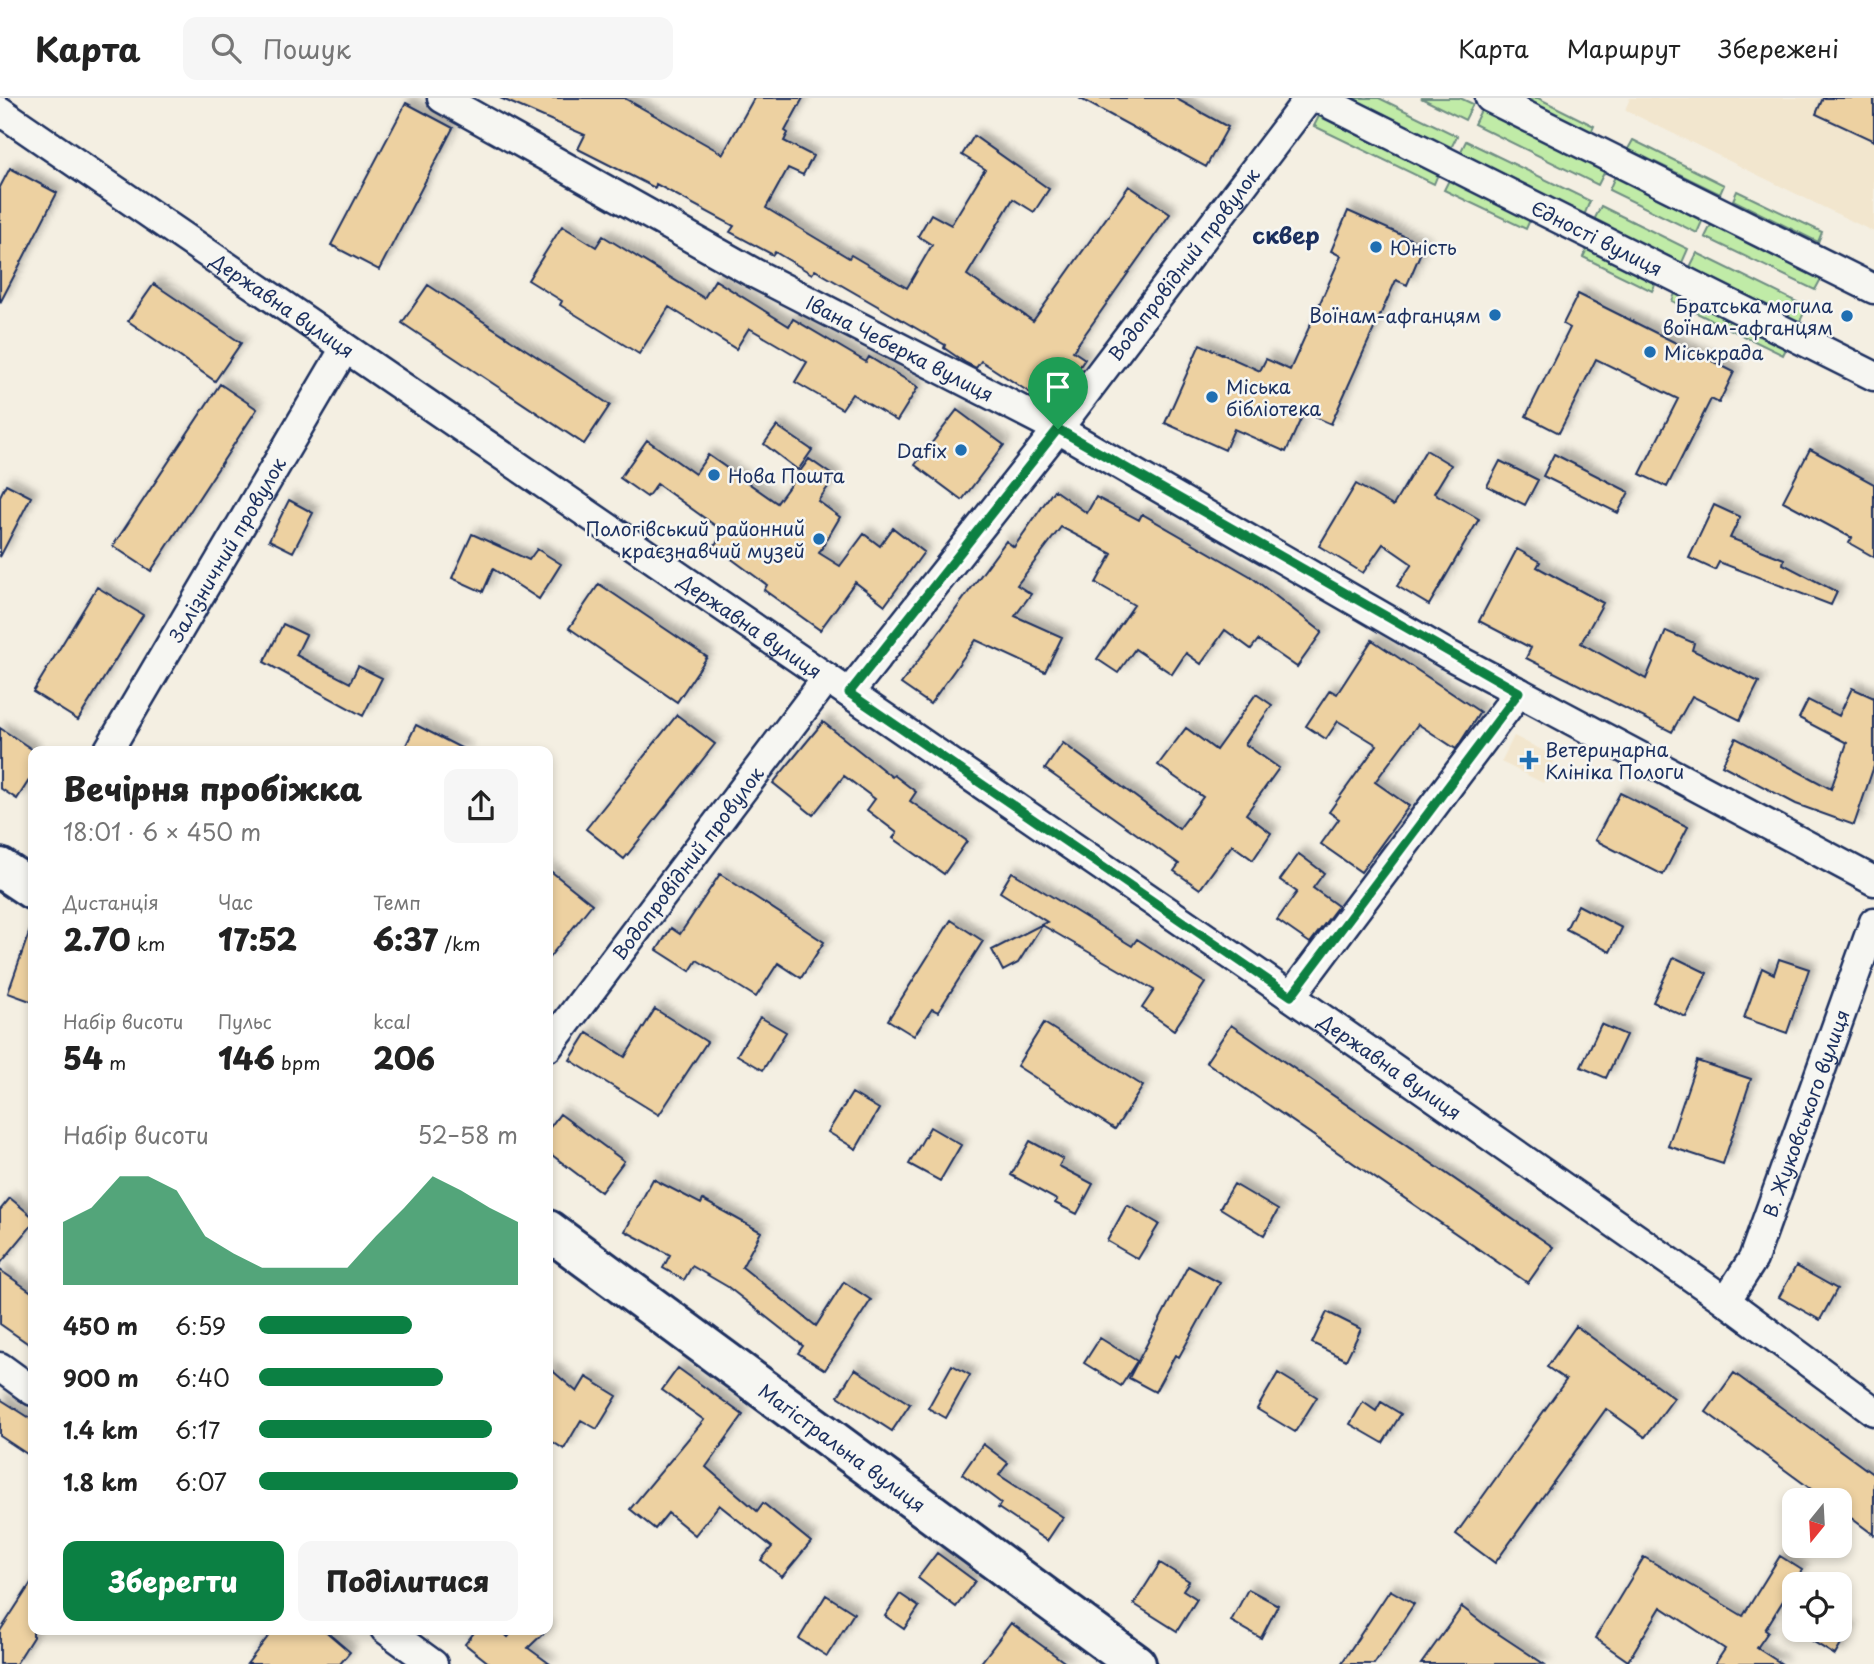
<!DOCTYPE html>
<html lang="uk">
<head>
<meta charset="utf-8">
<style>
  :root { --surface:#fff; --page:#f6f6f6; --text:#222; --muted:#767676; --line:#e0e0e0; --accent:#0b8043 }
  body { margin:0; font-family:"Playpen Sans",sans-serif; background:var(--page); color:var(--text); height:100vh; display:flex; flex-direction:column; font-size:26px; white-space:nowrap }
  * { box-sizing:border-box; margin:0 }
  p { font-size:23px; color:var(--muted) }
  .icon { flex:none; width:38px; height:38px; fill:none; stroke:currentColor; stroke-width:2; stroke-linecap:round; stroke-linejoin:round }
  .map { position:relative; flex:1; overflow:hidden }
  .sheet { position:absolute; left:28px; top:648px; width:525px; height:889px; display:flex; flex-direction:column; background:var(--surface); border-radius:14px; box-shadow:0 4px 10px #0003 }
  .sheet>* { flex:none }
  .needle { width:46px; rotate:198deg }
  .tools { position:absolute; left:1782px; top:1390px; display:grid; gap:14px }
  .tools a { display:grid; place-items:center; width:70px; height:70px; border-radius:14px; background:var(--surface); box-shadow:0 4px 10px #0003; font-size:35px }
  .pin { position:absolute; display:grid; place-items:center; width:60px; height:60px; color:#fff; margin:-72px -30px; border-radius:50% 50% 50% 0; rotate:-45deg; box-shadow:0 0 7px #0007 }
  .pin .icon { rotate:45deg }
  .round { display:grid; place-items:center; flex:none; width:74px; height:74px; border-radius:14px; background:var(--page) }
  .head { display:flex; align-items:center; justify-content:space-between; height:119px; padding:0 35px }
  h1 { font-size:32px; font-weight:800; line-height:52px }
  .stats { display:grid; grid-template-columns:repeat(3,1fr); gap:10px; height:119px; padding:7px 35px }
  .stats div { display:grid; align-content:center }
  .stats b { font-size:30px; font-weight:800 }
  .stats small { font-size:19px; font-weight:400 }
  .stats p { font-size:19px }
  .chart { height:196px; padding:14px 35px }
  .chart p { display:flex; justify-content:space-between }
  .chart svg { width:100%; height:126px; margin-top:7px; fill:var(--accent); opacity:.7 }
  .action { display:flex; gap:14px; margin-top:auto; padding:14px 35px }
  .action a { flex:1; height:80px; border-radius:14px; background:var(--accent); color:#fff; font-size:28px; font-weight:800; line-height:80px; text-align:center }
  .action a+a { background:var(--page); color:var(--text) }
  ul { padding:0 35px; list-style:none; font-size:23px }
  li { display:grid; grid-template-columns:112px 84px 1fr; align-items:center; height:52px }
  li i { height:18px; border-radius:9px; background:var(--accent) }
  header { display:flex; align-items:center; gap:42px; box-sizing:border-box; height:98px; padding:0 35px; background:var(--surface); border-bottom:2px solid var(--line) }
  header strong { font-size:33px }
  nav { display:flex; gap:38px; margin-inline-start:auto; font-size:24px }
  .search { width:490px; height:63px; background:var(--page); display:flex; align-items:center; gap:18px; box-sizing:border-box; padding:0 24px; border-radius:14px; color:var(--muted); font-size:26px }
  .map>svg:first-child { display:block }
  .built { fill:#f2e6ce }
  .green { fill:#c0eba7; stroke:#6e8d82; stroke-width:2 }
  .building { fill:#edd1a1; stroke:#1b2f5e; stroke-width:2; filter:url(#shadow) }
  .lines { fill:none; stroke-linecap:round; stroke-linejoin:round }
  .minor-casing { stroke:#1b2f5e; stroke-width:33 }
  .secondary-casing { stroke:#1b2f5e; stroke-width:44 }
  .minor { stroke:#f6f6f2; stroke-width:28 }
  .secondary { stroke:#f6f6f2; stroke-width:38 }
  .route-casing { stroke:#fff; stroke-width:14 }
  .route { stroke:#0b8043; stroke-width:9 }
  .poi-dot { fill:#1f6fb2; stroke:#f6f6f2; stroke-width:2.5 }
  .labels { text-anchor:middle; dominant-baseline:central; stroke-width:5; stroke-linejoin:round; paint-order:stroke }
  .street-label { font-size:19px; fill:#1b2f5e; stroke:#f6f6f2 }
  .poi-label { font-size:19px; fill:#1b2f5e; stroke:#f6f6f2; text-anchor:start }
  .quarter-label { font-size:23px; font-weight:bold; fill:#1b2f5e; stroke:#f6f6f2 }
</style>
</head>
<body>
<header>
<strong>Карта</strong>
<div class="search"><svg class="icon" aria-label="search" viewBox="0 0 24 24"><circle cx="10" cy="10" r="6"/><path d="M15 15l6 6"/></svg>Пошук</div>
<nav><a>Карта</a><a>Маршрут</a><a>Збережені</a></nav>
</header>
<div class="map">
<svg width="1874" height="1566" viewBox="0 0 1874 1566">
  <defs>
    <filter id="shadow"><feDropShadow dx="6" dy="-6" stdDeviation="3.5" flood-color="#0004"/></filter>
  </defs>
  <rect width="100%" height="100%" fill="#f4efe2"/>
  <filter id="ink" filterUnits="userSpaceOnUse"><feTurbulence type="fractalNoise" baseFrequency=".0143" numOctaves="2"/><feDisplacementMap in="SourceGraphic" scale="14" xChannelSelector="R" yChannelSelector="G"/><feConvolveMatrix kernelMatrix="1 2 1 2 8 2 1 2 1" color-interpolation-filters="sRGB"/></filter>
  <g filter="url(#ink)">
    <path class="built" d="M 1630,0 L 1874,0 L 1874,134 L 1625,12 Z
      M 1514,638 L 1556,659 L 1543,685 L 1501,664 Z"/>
    <path class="green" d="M 1338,0 L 1379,0 L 1457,38 L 1449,54 Z
      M 1421,0 L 1460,0 L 1473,6 L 1465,22 Z
      M 1514,0 L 1538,0 L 1594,28 L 1590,37 Z
      M 1482,10 L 1606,71 L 1598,87 L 1474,26 Z
      M 1319,18 L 1438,76 L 1434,86 L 1314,28 Z
      M 1633,42 L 1724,87 L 1720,96 L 1628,51 Z
      M 1466,43 L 1590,103 L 1583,120 L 1458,59 Z
      M 1616,76 L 1704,119 L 1697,135 L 1609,92 Z
      M 1449,82 L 1530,122 L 1526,131 L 1444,92 Z
      M 1737,93 L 1822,134 L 1818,144 L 1733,102 Z
      M 1601,108 L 1688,151 L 1681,167 L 1593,124 Z
      M 1713,123 L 1823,177 L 1815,192 L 1705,139 Z
      M 1588,149 L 1657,183 L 1652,193 L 1583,159 Z
      M 1697,155 L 1807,209 L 1799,225 L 1689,171 Z
      M 1676,193 L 1788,247 L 1783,257 L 1672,203 Z"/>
    <path class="building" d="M 500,0 L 624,0 L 723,56 L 754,0 L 803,0 L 785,33 L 788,35 L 784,43 L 813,58 L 803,77 L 788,70 L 766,110 L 849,160 L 851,157 L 907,190 L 932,147 L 918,138 L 931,116 L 951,127 L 985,71 L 962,57 L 974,38 L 1049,91 L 1034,114 L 1013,101 L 967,177 L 1033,223 L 1129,88 L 1170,116 L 1073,253 L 1085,261 L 1052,309 L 981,263 L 976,270 L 966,265 L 944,250 L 945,247 L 815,172 L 812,176 L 775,154 L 773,157 L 730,134 L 734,128 L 656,86 L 655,90 L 578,51 L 585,37 Z
      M 1079,0 L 1175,0 L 1228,29 L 1206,69 Z
      M 1823,0 L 1874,0 L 1874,43 L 1816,16 Z
      M 406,5 L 453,30 L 379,172 L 331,147 Z
      M 10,70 L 57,95 L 0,205 L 0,89 Z
      M 1348,113 L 1424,147 L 1407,187 L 1396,182 L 1331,326 L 1304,314 L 1286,354 L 1234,331 L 1225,352 L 1165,325 L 1200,246 L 1260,273 L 1266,261 L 1290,272 L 1341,158 L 1331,153 Z
      M 562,128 L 596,149 L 603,138 L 704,200 L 715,182 L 789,228 L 793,221 L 866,264 L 869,259 L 918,289 L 897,323 L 852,296 L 842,311 L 795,284 L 807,264 L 749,230 L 736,251 L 669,209 L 639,256 L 560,207 L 562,203 L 528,182 Z
      M 154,186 L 241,245 L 215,283 L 128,223 Z
      M 428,187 L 610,307 L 584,346 L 402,225 Z
      M 1578,196 L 1734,274 L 1719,305 L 1711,301 L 1667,389 L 1640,376 L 1678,301 L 1596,261 L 1559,335 L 1526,318 L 1570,230 L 1563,226 Z
      M 220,286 L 257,311 L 151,473 L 113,448 Z
      M 957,312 L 1004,347 L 962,402 L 915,367 Z
      M 777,328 L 812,352 L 798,372 L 764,346 Z
      M 647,342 L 695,376 L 708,357 L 777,405 L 809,361 L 835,379 L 818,403 L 840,419 L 819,455 L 840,468 L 864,436 L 880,448 L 893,430 L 924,454 L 885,507 L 855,484 L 820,532 L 764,492 L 767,487 L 714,448 L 724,434 L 657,386 L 647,399 L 620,380 Z
      M 1810,351 L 1874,386 L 1874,459 L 1849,445 L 1852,440 L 1783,403 Z
      M 1426,352 L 1451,367 L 1434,395 L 1479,421 L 1429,507 L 1397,488 L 1412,466 L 1383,446 L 1363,475 L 1319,448 L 1356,386 L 1393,408 Z
      M 1554,356 L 1629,394 L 1618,415 L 1543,378 Z
      M 1500,363 L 1538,382 L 1525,407 L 1487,388 Z
      M 6,386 L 31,399 L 0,459 L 0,398 Z
      M 1054,392 L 1087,415 L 1096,399 L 1139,422 L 1142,416 L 1250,478 L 1322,534 L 1297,569 L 1258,542 L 1251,551 L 1225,532 L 1201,566 L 1186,555 L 1172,576 L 1135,551 L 1118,575 L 1097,561 L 1134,507 L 1096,485 L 1112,456 L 1061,429 L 1017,487 L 1031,496 L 1015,518 L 1062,539 L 1045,574 L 976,542 L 930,606 L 901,586 L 1006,443 L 1014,449 Z
      M 289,402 L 313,415 L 293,454 L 269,442 Z
      M 1714,407 L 1740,419 L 1730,440 L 1784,461 L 1783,466 L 1837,494 L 1831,507 L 1719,464 L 1715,472 L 1689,460 Z
      M 472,436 L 529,462 L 537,451 L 561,466 L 539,501 L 493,471 L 483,494 L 452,480 Z
      M 1517,451 L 1540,464 L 1537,469 L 1603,505 L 1581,545 L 1646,581 L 1666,533 L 1694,545 L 1692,552 L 1759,584 L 1740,622 L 1692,598 L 1672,634 L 1526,560 L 1531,550 L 1479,523 Z
      M 599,486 L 707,559 L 677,604 L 569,530 Z
      M 97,489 L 143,517 L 78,622 L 33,594 Z
      M 283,526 L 306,537 L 296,557 L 350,585 L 358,568 L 382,580 L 363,618 L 264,564 Z
      M 1372,542 L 1480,614 L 1456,651 L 1418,626 L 1375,684 L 1409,708 L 1361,774 L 1321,746 L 1339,721 L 1329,714 L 1377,647 L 1338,623 L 1326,641 L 1306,628 L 1330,592 L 1337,596 Z
      M 1852,590 L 1874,600 L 1874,668 L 1854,727 L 1796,706 L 1722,667 L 1736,640 L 1831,691 L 1847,645 L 1799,620 L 1808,602 L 1839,618 Z
      M 1256,596 L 1272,607 L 1245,646 L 1279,670 L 1246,716 L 1271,735 L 1253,762 L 1232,747 L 1200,791 L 1174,773 L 1179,766 L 1045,671 L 1063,645 L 1179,731 L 1203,699 L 1158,667 L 1186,630 L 1216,652 Z
      M 677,617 L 715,646 L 624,761 L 586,731 Z
      M 823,624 L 892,679 L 894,677 L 916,694 L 910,703 L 967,743 L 944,776 L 893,740 L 897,735 L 867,712 L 875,701 L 844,678 L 813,717 L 773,685 Z
      M 416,627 L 467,653 L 403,653 Z
      M 0,630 L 33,652 L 33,676 L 17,701 L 0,690 Z
      M 1620,695 L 1688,729 L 1663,777 L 1595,742 Z
      M 1299,756 L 1324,775 L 1313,790 L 1338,808 L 1310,845 L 1277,822 L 1297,794 L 1280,782 Z
      M 548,771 L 592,806 L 548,861 Z
      M 1012,774 L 1132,848 L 1137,841 L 1205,885 L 1174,932 L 1142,910 L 1154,892 L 1042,827 L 1018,865 L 1003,873 L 992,852 L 1047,824 L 1000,794 Z
      M 720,776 L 824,844 L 801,880 L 778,865 L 756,899 L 697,862 L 690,873 L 657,852 L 671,830 L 680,836 Z
      M 1578,807 L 1622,830 L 1610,854 L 1566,831 Z
      M 951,822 L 983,843 L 938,914 L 932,911 L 914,938 L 888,922 Z
      M 30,832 L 33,833 L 33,904 L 8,895 Z
      M 1674,859 L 1707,875 L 1686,919 L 1653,904 Z
      M 1779,861 L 1809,871 L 1787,935 L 1744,920 L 1762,870 L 1774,876 Z
      M 655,911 L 707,944 L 659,1017 L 570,962 L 587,935 L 625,959 Z
      M 760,919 L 786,934 L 763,972 L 737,957 Z
      M 1044,925 L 1143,988 L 1115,1031 L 1017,968 Z
      M 1601,926 L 1626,937 L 1606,980 L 1581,969 Z
      M 1231,927 L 1553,1149 L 1528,1185 L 1206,964 Z
      M 1697,963 L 1751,981 L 1723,1066 L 1668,1048 Z
      M 852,995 L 879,1011 L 856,1051 L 828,1034 Z
      M 560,1016 L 624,1063 L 601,1094 L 548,1054 L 548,1032 Z
      M 930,1029 L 961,1047 L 940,1083 L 909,1066 Z
      M 1030,1043 L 1063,1061 L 1059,1068 L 1093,1086 L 1077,1116 L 1055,1105 L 1057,1102 L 1011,1077 Z
      M 653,1081 L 701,1106 L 703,1102 L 761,1134 L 742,1169 L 816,1228 L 844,1184 L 871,1202 L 825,1272 L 798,1255 L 803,1248 L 728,1189 L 692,1168 L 684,1182 L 663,1170 L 670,1157 L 625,1133 Z
      M 1234,1086 L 1278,1112 L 1264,1137 L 1220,1110 Z
      M 10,1100 L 33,1119 L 33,1126 L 0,1166 L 0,1112 Z
      M 1127,1107 L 1159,1126 L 1138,1161 L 1107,1143 Z
      M 1188,1168 L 1220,1185 L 1179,1259 L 1175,1257 L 1155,1294 L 1129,1280 Z
      M 1796,1168 L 1837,1191 L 1820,1222 L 1779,1199 Z
      M 0,1172 L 33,1195 L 33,1249 L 0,1226 Z
      M 1327,1214 L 1361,1231 L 1346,1262 L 1312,1245 Z
      M 1576,1228 L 1674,1300 L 1645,1339 L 1606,1311 L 1495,1465 L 1456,1436 L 1566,1282 L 1547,1269 Z
      M 1100,1240 L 1137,1263 L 1121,1288 L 1084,1265 Z
      M 952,1267 L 970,1277 L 946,1320 L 928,1310 Z
      M 548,1269 L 577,1294 L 586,1279 L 617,1298 L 597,1331 L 581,1322 L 564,1351 L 548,1341 Z
      M 678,1270 L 743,1317 L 706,1369 L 757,1413 L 763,1405 L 811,1444 L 782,1479 L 761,1462 L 772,1449 L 719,1407 L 695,1437 L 668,1415 L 655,1431 L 630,1411 L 704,1322 L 662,1292 Z
      M 855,1271 L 910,1306 L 892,1333 L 838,1298 Z
      M 1278,1275 L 1317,1299 L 1295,1334 L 1257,1311 Z
      M 1734,1275 L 1874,1377 L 1874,1437 L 1839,1411 L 1839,1402 L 1826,1402 L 1706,1314 Z
      M 0,1301 L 33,1322 L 33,1360 L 0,1338 Z
      M 1363,1304 L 1376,1313 L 1381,1304 L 1401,1316 L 1383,1345 L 1350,1326 Z
      M 983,1346 L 1008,1365 L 999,1377 L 1063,1419 L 1047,1443 L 998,1410 L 1001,1405 L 962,1376 Z
      M 937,1455 L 975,1483 L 956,1509 L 918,1480 Z
      M 1780,1458 L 1802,1472 L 1765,1532 L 1768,1534 L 1757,1550 L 1782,1566 L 1715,1566 L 1725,1551 L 1661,1509 L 1628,1563 L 1595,1540 L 1644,1459 L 1743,1518 Z
      M 1160,1465 L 1189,1483 L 1183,1492 L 1197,1501 L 1177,1533 L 1134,1506 Z
      M 33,1482 L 33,1539 L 16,1566 L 0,1566 L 0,1533 Z
      M 1248,1491 L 1278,1507 L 1261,1540 L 1231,1523 Z
      M 1390,1492 L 1414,1506 L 1374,1566 L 1341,1566 Z
      M 900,1496 L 919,1509 L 904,1531 L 885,1518 Z
      M 826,1497 L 854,1515 L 827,1558 L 799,1541 Z
      M 1462,1509 L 1485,1527 L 1544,1566 L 1421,1566 Z
      M 1011,1525 L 1067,1566 L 980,1566 Z
      M 274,1531 L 323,1531 L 350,1554 L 340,1566 L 247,1566 Z
      M 477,1531 L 499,1531 L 508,1539 L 515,1531 L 548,1531 L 528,1550 L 550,1566 L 490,1566 L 465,1546 Z
      M 1793,1531 L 1850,1531 L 1835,1557 Z"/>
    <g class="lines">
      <g class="minor-casing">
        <g id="minor">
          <path id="s1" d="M 442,0 L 754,175 L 1058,331 L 1447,556 L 1874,783"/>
          <path id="s2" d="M 1318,0 L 1874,278"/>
          <path d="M 1490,0 L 1874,191"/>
          <path id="s3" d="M 0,13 L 1253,872 L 1726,1203 L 1874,1313"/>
          <path id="s4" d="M 849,595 L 1058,331 L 1309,0"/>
          <path id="s5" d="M 108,653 L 345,250"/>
          <path d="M 1291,898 L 1519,594"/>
          <path id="s6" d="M 548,949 L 827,580"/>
          <path id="s7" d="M 1726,1203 L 1753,1161 L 1874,824"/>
          <path d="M 0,1269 L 33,1293"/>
          <path d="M 385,1531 L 433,1566"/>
        </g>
      </g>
      <g class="secondary-casing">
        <g id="secondary">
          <path d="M 0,770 L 33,792"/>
          <path id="s8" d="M 548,1132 L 1136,1566"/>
        </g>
      </g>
      <use href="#minor" class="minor"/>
      <use href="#secondary" class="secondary"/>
    </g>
  </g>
  <g class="lines" filter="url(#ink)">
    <g class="route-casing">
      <path id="route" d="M 1058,331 L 1519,594 L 1291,898 L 849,595 Z"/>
    </g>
    <use href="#route" class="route"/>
  </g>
  <g class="poi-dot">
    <circle cx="1376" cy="149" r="7"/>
    <circle cx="1495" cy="217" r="7"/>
    <circle cx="1847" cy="218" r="7"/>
    <circle cx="1650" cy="254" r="7"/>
    <circle cx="1212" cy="299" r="7"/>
    <circle cx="961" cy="352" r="7"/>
    <circle cx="714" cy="377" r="7"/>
    <circle cx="819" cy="441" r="7"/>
    <path d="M1525.5 651.5h7v7h7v7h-7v7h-7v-7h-7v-7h7z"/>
  </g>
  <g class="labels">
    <g class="street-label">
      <text stroke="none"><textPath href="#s2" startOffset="312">Єдності вулиця</textPath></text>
      <text stroke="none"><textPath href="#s4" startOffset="544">Водопровідний провулок</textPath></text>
      <text stroke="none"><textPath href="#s3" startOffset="343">Державна вулиця</textPath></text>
      <text stroke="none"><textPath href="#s1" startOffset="522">Івана Чеберка вулиця</textPath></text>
      <text stroke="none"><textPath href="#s5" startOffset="234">Залізничний провулок</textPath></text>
      <text stroke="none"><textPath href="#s3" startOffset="910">Державна вулиця</textPath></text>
      <text stroke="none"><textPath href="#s6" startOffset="231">Водопровідний провулок</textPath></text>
      <text stroke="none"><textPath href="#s3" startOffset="1687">Державна вулиця</textPath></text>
      <text stroke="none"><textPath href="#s7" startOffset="205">В. Жуковського вулиця</textPath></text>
      <text stroke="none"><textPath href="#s8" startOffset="366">Магістральна вулиця</textPath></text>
    </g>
    <g class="poi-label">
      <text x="1390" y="149">Юність</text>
      <text x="1833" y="207" text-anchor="end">Братська могила<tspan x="1833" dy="22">воїнам-афганцям</tspan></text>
      <text x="1481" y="217" text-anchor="end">Воїнам-афганцям</text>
      <text x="1664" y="254">Міськрада</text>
      <text x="1226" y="288">Міська<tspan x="1226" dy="22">бібліотека</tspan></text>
      <text x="947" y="352" text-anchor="end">Dafix</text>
      <text x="728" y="377">Нова Пошта</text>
      <text x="805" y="430" text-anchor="end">Пологівський районний<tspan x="805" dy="22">краєзнавчий музей</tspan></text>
      <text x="1545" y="651">Ветеринарна<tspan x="1545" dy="22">Клініка Пологи</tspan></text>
    </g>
    <g class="quarter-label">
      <text x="1286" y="136">сквер</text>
    </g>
  </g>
</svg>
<div class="tools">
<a><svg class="needle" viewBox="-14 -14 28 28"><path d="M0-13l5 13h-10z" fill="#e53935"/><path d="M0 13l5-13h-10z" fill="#767676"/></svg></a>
<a><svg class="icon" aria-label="locate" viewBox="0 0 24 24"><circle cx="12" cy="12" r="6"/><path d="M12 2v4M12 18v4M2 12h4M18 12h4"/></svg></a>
</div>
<div class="pin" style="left:1058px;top:331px;background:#1e9e55"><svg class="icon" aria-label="arrive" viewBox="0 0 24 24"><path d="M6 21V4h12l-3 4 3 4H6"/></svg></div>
<section class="sheet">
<div class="head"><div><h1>Вечірня пробіжка</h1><p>18:01 · 6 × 450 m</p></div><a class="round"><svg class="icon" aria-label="share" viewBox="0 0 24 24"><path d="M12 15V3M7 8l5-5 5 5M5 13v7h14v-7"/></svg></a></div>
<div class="stats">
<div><p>Дистанція</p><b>2.70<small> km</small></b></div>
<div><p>Час</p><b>17:52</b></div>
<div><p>Темп</p><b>6:37<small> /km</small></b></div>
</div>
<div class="stats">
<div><p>Набір висоти</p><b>54<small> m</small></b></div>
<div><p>Пульс</p><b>146<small> bpm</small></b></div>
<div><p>kcal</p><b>206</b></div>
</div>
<div class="chart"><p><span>Набір висоти</span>52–58 m</p>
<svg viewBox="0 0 160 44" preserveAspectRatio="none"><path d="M0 44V22L10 17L20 6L30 6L40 11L50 27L60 33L70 38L80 38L90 38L100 38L110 27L120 17L130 6L140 11L150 17L160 22V44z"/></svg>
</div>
<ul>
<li><b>450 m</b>6:59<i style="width:59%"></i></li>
<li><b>900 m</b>6:40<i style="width:71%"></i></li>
<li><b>1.4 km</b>6:17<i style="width:90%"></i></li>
<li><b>1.8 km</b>6:07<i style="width:100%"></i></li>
</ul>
<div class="action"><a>Зберегти</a><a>Поділитися</a></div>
</section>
</div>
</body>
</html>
